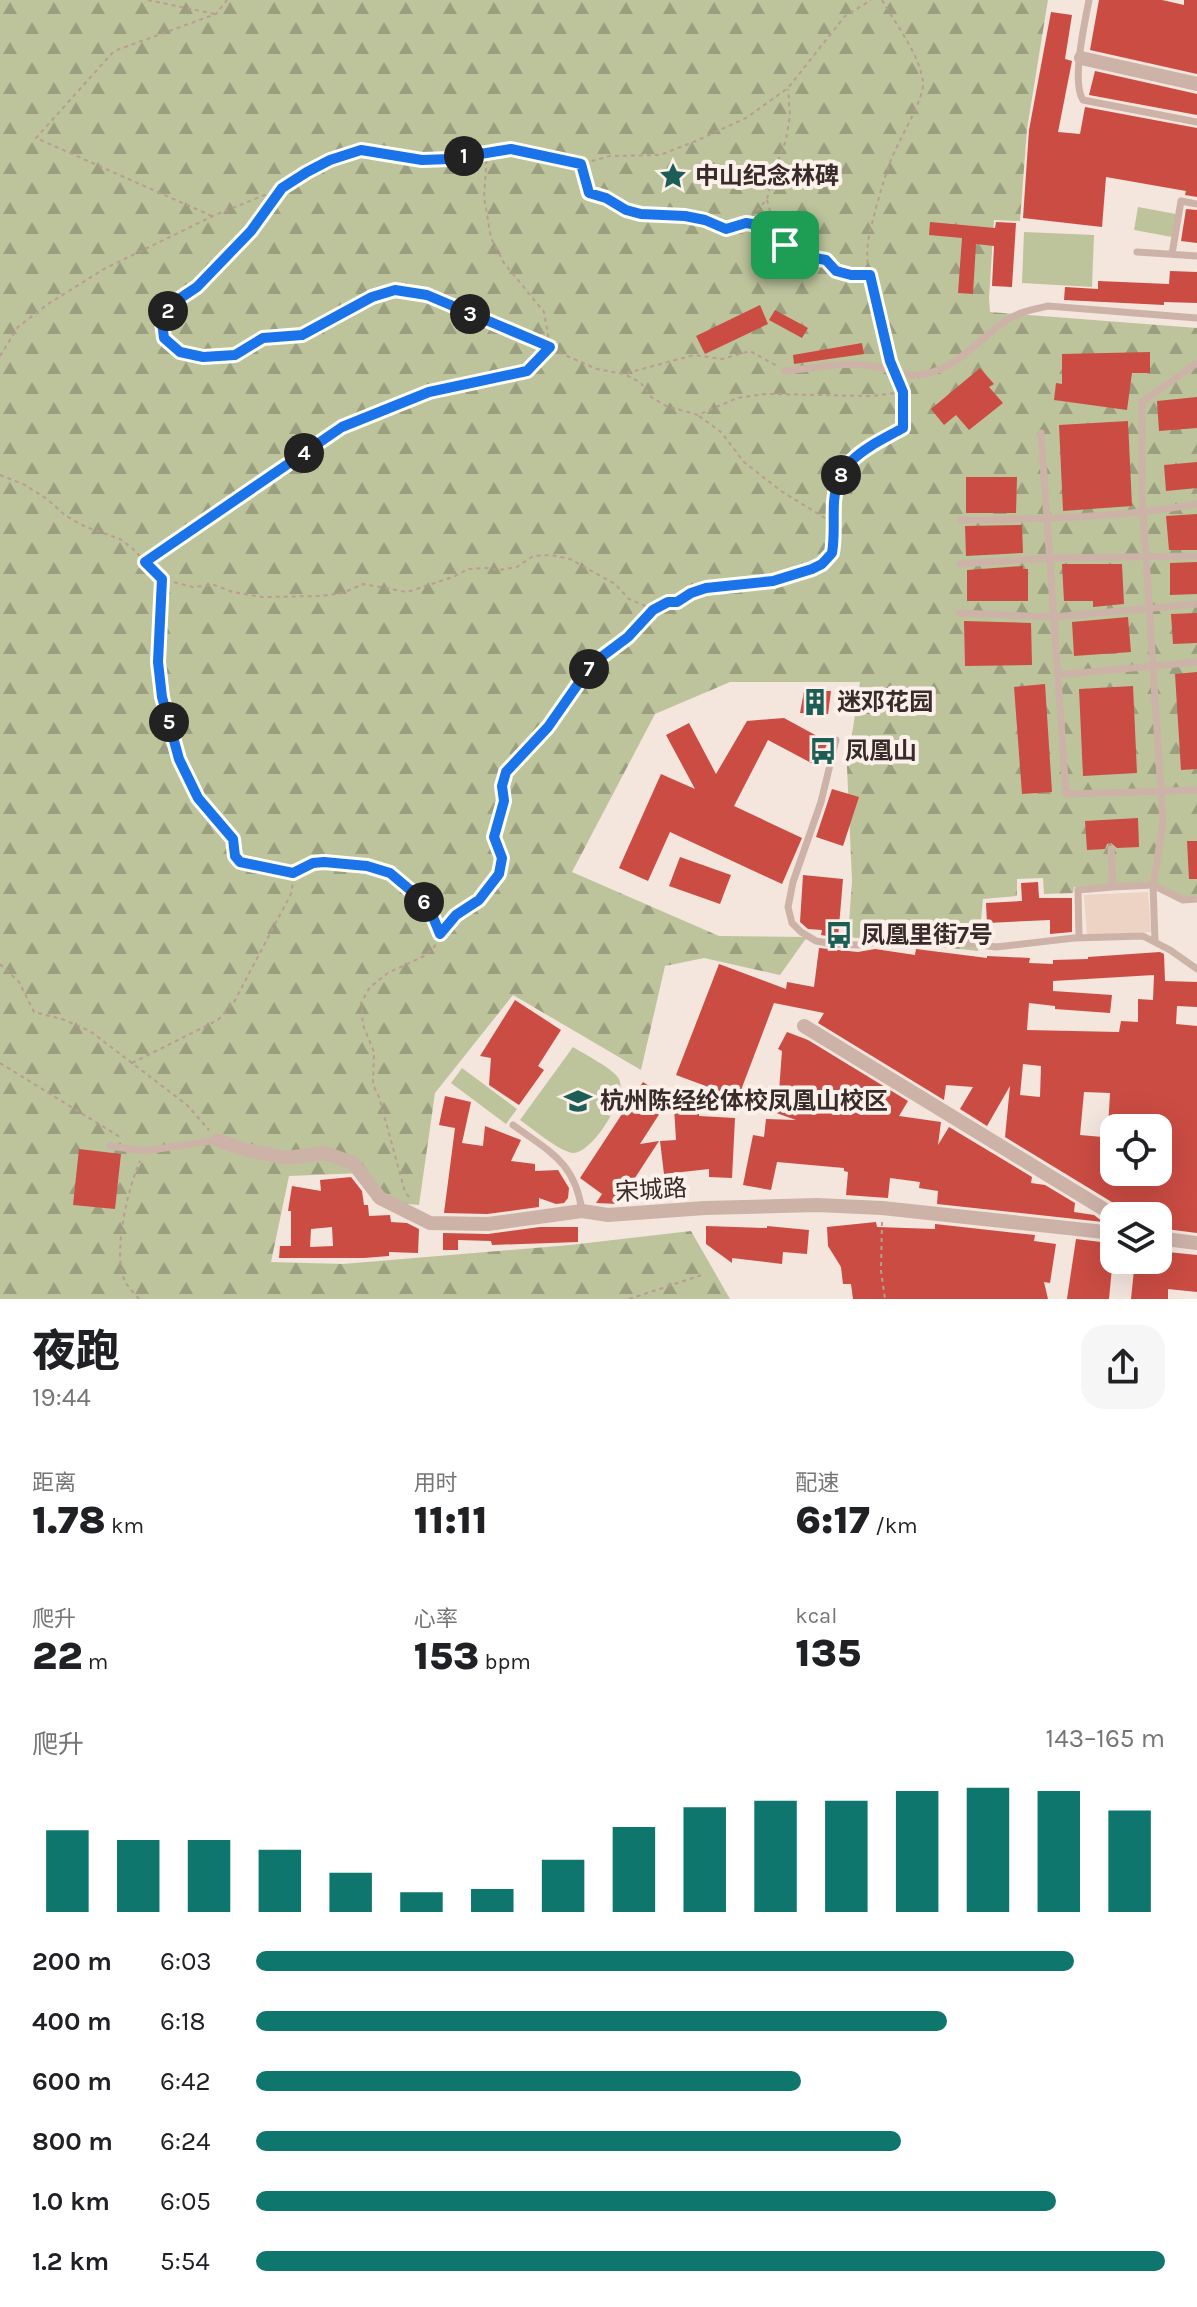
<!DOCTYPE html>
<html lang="zh">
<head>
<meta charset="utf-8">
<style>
  :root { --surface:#fff; --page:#f6f6f6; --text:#202124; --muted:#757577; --accent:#0f766e }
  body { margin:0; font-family:Karla,"Noto Sans SC",sans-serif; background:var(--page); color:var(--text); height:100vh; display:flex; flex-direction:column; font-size:30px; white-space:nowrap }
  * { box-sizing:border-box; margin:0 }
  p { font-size:26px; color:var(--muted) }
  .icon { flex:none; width:44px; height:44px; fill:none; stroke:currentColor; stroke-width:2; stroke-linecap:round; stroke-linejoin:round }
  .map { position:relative; height:1299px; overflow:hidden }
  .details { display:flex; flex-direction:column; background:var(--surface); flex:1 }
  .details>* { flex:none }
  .buttons { position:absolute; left:1100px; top:1114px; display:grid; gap:16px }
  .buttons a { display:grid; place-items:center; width:72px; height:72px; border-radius:16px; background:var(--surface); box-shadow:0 8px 32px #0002; font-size:40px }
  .pin { position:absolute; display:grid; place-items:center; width:68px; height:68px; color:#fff; margin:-34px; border-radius:16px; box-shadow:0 4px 12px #0006 }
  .km { position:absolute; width:40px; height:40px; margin:-20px; border-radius:50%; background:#222; color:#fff; font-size:22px; line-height:40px; text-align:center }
  .round { display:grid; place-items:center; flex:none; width:84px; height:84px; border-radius:24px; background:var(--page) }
  .summary { display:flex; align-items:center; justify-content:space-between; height:136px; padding:0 32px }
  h1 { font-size:44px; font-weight:800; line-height:60px }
  .stats { display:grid; grid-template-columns:repeat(3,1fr); gap:12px; height:136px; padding:8px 32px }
  .stats div { display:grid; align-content:center }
  .stats b { font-size:40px; font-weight:800 }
  .stats small { font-size:22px; font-weight:400 }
  .stats p { font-size:22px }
  .chart { height:224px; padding:16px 32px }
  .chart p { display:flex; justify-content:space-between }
  .chart svg { width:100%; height:144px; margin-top:8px; stroke:var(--accent); stroke-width:6 }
  ul { padding:0 32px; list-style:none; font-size:26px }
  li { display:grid; grid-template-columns:128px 96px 1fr; align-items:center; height:60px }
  li i { height:20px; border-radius:10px; background:var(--accent) }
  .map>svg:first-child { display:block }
  .forest { fill:url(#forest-firs) }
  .pitch { fill:#bdc49c }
  .plaza { fill:#ecd3c4 }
  .building { fill:#cb4c43; fill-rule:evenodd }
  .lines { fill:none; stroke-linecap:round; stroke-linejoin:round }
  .path { stroke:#b99c92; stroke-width:2; stroke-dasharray:4 4; stroke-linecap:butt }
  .lane { stroke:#cdb2a8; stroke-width:7 }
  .street { stroke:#cdb2a8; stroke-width:14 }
  .route-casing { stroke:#fff; stroke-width:16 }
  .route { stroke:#1a73e8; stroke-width:10 }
  .labels { text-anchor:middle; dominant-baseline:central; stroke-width:8; stroke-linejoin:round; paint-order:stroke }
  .poi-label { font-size:24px; font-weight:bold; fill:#392b29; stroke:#fbf0ea; text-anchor:start }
  .street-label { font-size:24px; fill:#392b29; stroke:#fbf0ea }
</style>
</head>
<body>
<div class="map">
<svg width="1197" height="1299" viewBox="0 0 1197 1299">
  <defs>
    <pattern id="forest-firs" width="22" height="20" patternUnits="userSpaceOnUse" patternTransform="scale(2)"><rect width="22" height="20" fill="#bdc49c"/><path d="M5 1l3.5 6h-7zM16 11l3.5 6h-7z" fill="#9b9f7f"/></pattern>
  </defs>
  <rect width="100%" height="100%" fill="#f4e5dd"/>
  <path class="forest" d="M 0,0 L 1048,0 L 1027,129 L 1020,221 L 994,220 L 989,298 L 990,312 L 1197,328 L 1197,899 L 1183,900 L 1152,885 L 1074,887 L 1073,893 L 1044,894 L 1043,878 L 1017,879 L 1017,896 L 983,899 L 978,951 L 848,937 L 852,881 L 847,767 L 860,682 L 730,682 L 655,714 L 572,872 L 719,936 L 807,937 L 780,975 L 704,958 L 665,966 L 641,1070 L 513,995 L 435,1093 L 419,1205 L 373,1201 L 363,1173 L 289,1176 L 271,1262 L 343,1264 L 570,1245 L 691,1231 L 730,1299 L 0,1299 Z"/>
  <path class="pitch" d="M 1138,207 L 1176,214 L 1172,237 L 1134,230 Z
    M 1024,232 L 1094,235 L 1092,287 L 1022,283 Z
    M 573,1047 C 584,1054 614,1069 619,1079 C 628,1097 592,1154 573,1153 C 560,1152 532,1128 520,1120 Z
    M 462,1068 L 517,1109 L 506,1124 L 451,1083 Z"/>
  <path class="plaza" d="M 1148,892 L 1151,932 L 1087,935 L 1084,895 Z"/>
  <path class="building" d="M 1099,0 L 1162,0 L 1184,5 L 1184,0 L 1197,0 L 1197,74 L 1090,50 Z
    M 1051,12 L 1072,15 L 1065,59 L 1072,61 L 1058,132 L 1080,134 L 1085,107 L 1197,128 L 1197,197 L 1185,195 L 1186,191 L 1106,177 L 1102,227 L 1023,218 L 1029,130 Z
    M 1095,71 L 1197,94 L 1197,115 L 1089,95 Z
    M 1186,209 L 1197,210 L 1197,243 L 1181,241 Z
    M 930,222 L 995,228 L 996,222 L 1016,223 L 1012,287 L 992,286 L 994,246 L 976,244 L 973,294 L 958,293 L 962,238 L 929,235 Z
    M 1170,271 L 1197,272 L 1197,303 L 1164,302 L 1164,305 L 1064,300 L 1065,287 L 1098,289 L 1098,281 L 1169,284 Z
    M 760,305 L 768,324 L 705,354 L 696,336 Z
    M 775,310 L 808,328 L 802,338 L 769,320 Z
    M 862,343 L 864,354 L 794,364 L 793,355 Z
    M 1150,352 L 1150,373 L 1132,373 L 1127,410 L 1054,400 L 1056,383 L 1062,384 L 1062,354 Z
    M 980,368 L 994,384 L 989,387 L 1003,403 L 969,430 L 956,415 L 944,425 L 931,409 Z
    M 1197,397 L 1197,428 L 1159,431 L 1157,401 Z
    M 1128,421 L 1132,506 L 1063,511 L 1059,425 Z
    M 1197,462 L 1197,488 L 1166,491 L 1164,465 Z
    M 966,477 L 1017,477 L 1016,513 L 966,513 Z
    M 1197,514 L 1197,550 L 1169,550 L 1166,516 Z
    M 1022,525 L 1023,553 L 966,556 L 965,526 Z
    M 1197,562 L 1197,594 L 1170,595 L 1170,563 Z
    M 1062,564 L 1122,564 L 1124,604 L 1093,607 L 1093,601 L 1064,601 Z
    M 1023,566 L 1023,569 L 1028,569 L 1028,601 L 967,601 L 967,570 Z
    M 1197,613 L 1197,643 L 1173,644 L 1171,614 Z
    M 1128,617 L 1131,652 L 1074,656 L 1072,622 Z
    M 964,621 L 1031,623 L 1032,665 L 965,666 Z
    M 1197,672 L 1197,769 L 1181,770 L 1175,674 Z
    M 1045,684 L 1052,792 L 1022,794 L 1014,687 Z
    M 1133,686 L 1137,773 L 1083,776 L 1079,689 Z
    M 804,691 L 831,691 L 828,714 L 800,713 Z
    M 784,718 L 828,742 L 817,766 L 768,740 L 734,806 L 802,838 L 782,884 L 670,832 L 648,881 L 619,868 L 661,774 L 695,789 L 666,735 L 689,723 L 716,774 L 747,721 Z
    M 832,789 L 859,797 L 843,846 L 816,837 Z
    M 1138,818 L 1139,847 L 1117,848 L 1111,843 L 1107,844 L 1105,849 L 1087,850 L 1085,821 Z
    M 1187,841 L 1197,841 L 1197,879 L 1189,879 Z
    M 680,857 L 731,875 L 720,904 L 669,886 Z
    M 803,875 L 843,879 L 838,938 L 821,935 L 822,930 L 808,929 L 800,922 Z
    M 1038,882 L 1039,898 L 1072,898 L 1072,932 L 1050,934 L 1050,920 L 987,923 L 986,903 L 1022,901 L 1021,883 Z
    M 819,948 L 858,952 L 875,949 L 915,955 L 916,949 L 987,958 L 987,956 L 1030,958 L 1029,963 L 1053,964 L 1053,960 L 1088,959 L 1088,957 L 1160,952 L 1164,954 L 1165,981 L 1197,982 L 1197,1007 L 1177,1006 L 1176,1024 L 1197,1026 L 1197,1233 L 1158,1228 L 1158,1216 L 1124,1214 L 1120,1207 L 1005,1137 L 1010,1086 L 987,1126 L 960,1109 L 973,1087 L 946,1085 L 944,1100 L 818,1023 L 824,1013 L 774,1003 L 738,1098 L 676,1075 L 719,964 L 786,989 L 787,982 L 814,987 ZM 1154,975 L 1153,1000 L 1138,999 L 1138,1022 L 1121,1021 L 1119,1032 L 1027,1030 L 1029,1003 L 1055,1006 L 1055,1009 L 1110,1013 L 1112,995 L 1053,991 L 1053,981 ZM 1023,1064 L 1041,1066 L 1040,1097 L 1020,1095 ZM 1084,1092 L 1110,1093 L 1108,1128 L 1158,1128 L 1158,1172 L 1114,1172 L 1114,1138 L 1080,1135 Z
    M 515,1000 L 561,1030 L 538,1066 L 544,1070 L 519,1105 L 489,1085 L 491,1058 L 480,1056 Z
    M 787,1032 L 808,1040 L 908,1101 L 899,1116 L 941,1122 L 938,1145 L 949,1127 L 1032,1177 L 1031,1183 L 1045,1185 L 1075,1203 L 1074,1212 L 1094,1215 L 1103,1222 L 937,1204 L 938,1191 L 919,1188 L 920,1182 L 890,1178 L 888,1198 L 846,1195 L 848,1172 L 844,1171 L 844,1168 L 777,1162 L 771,1190 L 743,1185 L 753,1135 L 764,1137 L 766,1119 L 796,1120 L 768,1110 L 769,1090 L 779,1091 L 782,1051 L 778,1049 Z
    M 643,1082 L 669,1099 L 640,1144 L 659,1141 L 618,1204 L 596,1203 L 602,1194 L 580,1178 Z
    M 445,1096 L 471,1102 L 462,1143 L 483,1146 L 485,1126 L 521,1140 L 511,1161 L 535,1164 L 535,1171 L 558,1170 L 569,1188 L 568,1198 L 564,1203 L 556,1204 L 539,1198 L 539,1207 L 487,1214 L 444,1213 L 455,1128 L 439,1125 Z
    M 699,1106 L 699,1116 L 735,1118 L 732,1178 L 709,1177 L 709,1169 L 664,1174 L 660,1141 L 676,1140 L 674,1107 Z
    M 79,1149 L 121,1154 L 115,1209 L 73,1205 Z
    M 351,1177 L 362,1191 L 364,1205 L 368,1205 L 369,1216 L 390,1215 L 391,1222 L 407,1223 L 419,1229 L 418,1253 L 389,1252 L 389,1256 L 364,1258 L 279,1258 L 280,1246 L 291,1246 L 291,1211 L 288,1211 L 292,1186 L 321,1191 L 320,1180 ZM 332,1227 L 333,1246 L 310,1247 L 311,1229 Z
    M 876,1222 L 877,1227 L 935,1229 L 935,1224 L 1035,1235 L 1034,1241 L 1056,1244 L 1050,1283 L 1044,1282 L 1048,1299 L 853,1299 L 851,1284 L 843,1284 L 841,1267 L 828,1246 L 827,1227 Z
    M 706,1226 L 767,1228 L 767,1226 L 809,1230 L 807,1254 L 783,1252 L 782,1264 L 732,1258 L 732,1263 L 706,1244 Z
    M 540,1227 L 578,1227 L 578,1242 L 492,1245 L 491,1241 L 458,1240 L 458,1250 L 443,1250 L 443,1233 L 488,1234 Z
    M 1076,1239 L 1101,1242 L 1100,1245 L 1114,1247 L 1109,1299 L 1067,1299 Z
    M 1158,1251 L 1197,1255 L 1197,1292 L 1168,1289 L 1168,1299 L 1131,1299 L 1135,1260 L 1158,1260 Z"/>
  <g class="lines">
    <path class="path" d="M 148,0 L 215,14
      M 882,0 C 896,25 919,53 923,82 C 925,98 898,141 891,160 C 883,181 874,214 869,236 C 861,273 882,325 890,361
      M 487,152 L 484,197 L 491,238 L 504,263 L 544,312 L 550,346
      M 581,166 L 589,193 L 606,198 L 626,210 L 641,214 L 705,220 L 726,229 L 746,223 L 758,225 L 777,236 L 792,254 L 826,260 L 836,271 L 851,275 L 869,275
      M 281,189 C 257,223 230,253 200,283 C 184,300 176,299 162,322 L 164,338 L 180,352 L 203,357 L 235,355 L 263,338 L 302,335 L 372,297 L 395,290 L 427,295 L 597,369 L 624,374 L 640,382 L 651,397 L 666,406 L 698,415 L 737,398 L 765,394 L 873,396 L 902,392
      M 767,200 L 777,236
      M 212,216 L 36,138 L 114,51 L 216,14 L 227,0
      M 746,223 L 767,199 L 774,171 L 786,140 L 790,115 L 788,89
      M 0,356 L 18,327 L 48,304 L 104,269 L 213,216 L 282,188 L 330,160 L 361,150 L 422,160 L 450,159 L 511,149 L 581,164 L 610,156 L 660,155 L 696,141 L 746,118 L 788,88 L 845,16 L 871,0
      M 627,373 L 694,355 L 722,359 L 750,351 L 777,366
      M 699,416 L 721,432 L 744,462 L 781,491 L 833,523
      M 0,475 L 25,485 L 47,499 L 66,516 L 86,527 L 120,539 L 132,548 L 162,579 L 193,587 L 214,585 L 233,592 L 262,597 L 321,596 L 343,593 L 363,584 L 407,592 L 453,577 L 468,569 L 486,568 L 500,570 L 517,567 L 533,556 L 551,555 L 570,559 L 615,584 L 629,599 L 652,609
      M 145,562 L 342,427 L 429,392 L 527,371 L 549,348
      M 162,581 L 158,662 L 162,697 L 179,759 L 198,798 L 233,839 L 235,856 L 240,862 L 293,873 L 313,863 L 324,862 L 367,866 L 390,873 L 428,905 L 439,932
      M 0,964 L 19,982 L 34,1012 L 62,1019 L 90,1031 L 187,1105 L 209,1130
      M 0,1063 L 120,1137
      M 132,1063 L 218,1020 L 234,1002 L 292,892 L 293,875
      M 409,1197 L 405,1192 L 379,1097 L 373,1085 L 374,1052 L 363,1025 L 361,1003 L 370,987 L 388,973 L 426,955 L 434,947 L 447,923 L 479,900 L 499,874 L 502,858 L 494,837 L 504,801 L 502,786 L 506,772 L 548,727 L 592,664 L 628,637 L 653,610 L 668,602 L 677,602 L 691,593 L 706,588 L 773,581 L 822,564 L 832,553 L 836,484 L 843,470 L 860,452 L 903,428 L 903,392 L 899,382
      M 882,1222 L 881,1271 L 885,1299
      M 139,1299 C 134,1293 127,1286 124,1279 C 113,1250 128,1188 140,1161
      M 629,1299 L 705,1274"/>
    <path class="lane" d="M 1089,0 C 1085,22 1071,82 1083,100 L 1197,122
      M 1137,252 L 1197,256
      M 1172,254 L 1181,201 L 1197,204
      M 1197,363 L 1142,402 L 1142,496 L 1163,823 L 1153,885 L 1183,900 L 1197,899
      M 785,371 C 810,369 840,362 865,365 C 886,366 903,379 925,374 C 960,367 979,338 1007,320 C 1019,312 1034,309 1048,306 L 1197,318
      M 1041,433 L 1066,794 L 1197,790
      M 960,520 C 1040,519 1118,518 1197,504
      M 960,564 L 1048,558 L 1197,556
      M 959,613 L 1053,617 L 1197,604
      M 1057,675 L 1197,662
      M 836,740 L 821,802 L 793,882 L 788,907 L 792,923 L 801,932 L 816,941 L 833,944 L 858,945 L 911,936 L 996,947 L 1074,938 L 1143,936 L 1170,950 L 1197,969
      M 1113,887 L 1153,885 L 1155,941
      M 1079,938 L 1078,890 L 1113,887 L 1111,849
      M 513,1125 C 550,1152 575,1162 582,1211
      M 110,1146 L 145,1151 L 217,1140"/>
    <path class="street" d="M 1081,58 L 1197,84
      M 804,1026 L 1115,1216
      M 217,1140 L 246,1150 L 287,1158 L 325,1153 L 353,1163 L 380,1198 L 430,1223 L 488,1224 L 582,1211 L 608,1215 L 705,1208 L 817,1205 L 882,1208 L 1114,1233
      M 1158,1238 L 1197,1243"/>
  </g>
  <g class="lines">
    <g class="route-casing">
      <path id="route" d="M 511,149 L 581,164 L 589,193 L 606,198 L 626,210 L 641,214 L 685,216 L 705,220 L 726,229 L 746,223 L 758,225 L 777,236 L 792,254 L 826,260 L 836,271 L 851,275 L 870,275 L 890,361 L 903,392 L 903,428 C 869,447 837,459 834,502 C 833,520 835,536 832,553 L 822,564 L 812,569 L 773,581 L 706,588 L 691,593 L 677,602 L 668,602 L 653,610 L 628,637 L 592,664 L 548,727 L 506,772 L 502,786 L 504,801 L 494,837 L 502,858 L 499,874 L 479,900 L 456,915 L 440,934 L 428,905 L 390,873 L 367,866 L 324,862 L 313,863 L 293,873 L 240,862 L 235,856 L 233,839 L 198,798 L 179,759 L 162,697 L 158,662 L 162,579 L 145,562 L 342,427 L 429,392 L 527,371 L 550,347 L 427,295 L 395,290 L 372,297 L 302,335 L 263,338 L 235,355 L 203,357 L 180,352 L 164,338 L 162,322 L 173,303 L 197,287 L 251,231 L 282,188 L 307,172 L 330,160 L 361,150 L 422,160 L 450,159 Z"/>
    </g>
    <use href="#route" class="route"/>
  </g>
  <defs>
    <g id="sight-bare" transform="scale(2.16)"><path d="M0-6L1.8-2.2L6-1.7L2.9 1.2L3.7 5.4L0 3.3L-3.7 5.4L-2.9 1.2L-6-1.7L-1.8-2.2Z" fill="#1c5d56" stroke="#fbf0ea" stroke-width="2.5" paint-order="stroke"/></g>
    <g id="building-bare" transform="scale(2.16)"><path d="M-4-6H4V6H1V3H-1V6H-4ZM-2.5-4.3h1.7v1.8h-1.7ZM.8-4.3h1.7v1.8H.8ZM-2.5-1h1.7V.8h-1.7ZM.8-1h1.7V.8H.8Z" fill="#1c5d56" stroke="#fbf0ea" stroke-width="2.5" paint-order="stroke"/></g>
    <g id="bus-bare" transform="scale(2.16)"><path d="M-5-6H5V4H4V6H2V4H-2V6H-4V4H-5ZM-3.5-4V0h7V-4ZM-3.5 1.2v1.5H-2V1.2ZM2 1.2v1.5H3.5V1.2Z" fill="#1c5d56" stroke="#fbf0ea" stroke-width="2.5" paint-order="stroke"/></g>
    <g id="school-bare" transform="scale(2.16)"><path d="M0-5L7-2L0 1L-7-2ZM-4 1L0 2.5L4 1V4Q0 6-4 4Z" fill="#1c5d56" stroke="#fbf0ea" stroke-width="2.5" paint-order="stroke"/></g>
  </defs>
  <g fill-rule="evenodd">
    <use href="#sight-bare" x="673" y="176"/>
    <use href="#building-bare" x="815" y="702"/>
    <use href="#bus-bare" x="823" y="751"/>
    <use href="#bus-bare" x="839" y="935"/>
    <use href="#school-bare" x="578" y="1101"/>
  </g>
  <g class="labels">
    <g class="poi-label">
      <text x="695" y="176">中山纪念林碑</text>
      <text x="837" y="702">迷邓花园</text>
      <text x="845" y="751">凤凰山</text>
      <text x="861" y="935">凤凰里街7号</text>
      <text x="600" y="1101">杭州陈经纶体校凤凰山校区</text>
    </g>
    <g class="street-label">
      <text transform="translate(651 1190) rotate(-4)">宋城路</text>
    </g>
  </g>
</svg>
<div class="buttons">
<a><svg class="icon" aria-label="locate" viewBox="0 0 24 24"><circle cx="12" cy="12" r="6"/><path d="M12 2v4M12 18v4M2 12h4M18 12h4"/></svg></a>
<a><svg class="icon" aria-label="layers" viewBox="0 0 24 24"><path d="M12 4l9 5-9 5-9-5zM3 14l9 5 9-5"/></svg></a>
</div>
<div class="pin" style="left:785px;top:245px;background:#1e9e55"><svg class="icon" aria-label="arrive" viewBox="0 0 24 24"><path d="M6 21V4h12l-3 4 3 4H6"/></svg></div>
<b class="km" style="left:464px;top:156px">1</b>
<b class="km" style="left:168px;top:311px">2</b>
<b class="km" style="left:470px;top:314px">3</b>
<b class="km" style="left:304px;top:453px">4</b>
<b class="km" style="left:169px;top:722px">5</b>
<b class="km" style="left:424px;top:902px">6</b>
<b class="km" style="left:589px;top:669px">7</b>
<b class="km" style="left:841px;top:475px">8</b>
</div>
<section class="details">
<div class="summary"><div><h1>夜跑</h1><p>19:44</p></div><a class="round"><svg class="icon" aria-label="share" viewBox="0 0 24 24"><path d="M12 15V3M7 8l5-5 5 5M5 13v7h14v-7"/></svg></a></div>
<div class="stats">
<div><p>距离</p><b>1.78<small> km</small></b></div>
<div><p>用时</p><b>11:11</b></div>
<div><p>配速</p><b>6:17<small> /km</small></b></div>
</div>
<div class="stats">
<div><p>爬升</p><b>22<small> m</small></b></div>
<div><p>心率</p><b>153<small> bpm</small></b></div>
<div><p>kcal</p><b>135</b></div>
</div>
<div class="chart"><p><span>爬升</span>143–165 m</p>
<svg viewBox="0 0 160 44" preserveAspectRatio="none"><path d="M5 44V19M15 44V22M25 44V22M35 44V25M45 44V32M55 44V38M65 44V37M75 44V28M85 44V18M95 44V12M105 44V10M115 44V10M125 44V7M135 44V6M145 44V7M155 44V13"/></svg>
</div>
<ul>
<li><b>200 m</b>6:03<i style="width:90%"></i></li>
<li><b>400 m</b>6:18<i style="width:76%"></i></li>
<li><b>600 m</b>6:42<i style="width:60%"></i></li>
<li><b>800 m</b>6:24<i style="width:71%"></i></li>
<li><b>1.0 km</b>6:05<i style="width:88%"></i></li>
<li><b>1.2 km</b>5:54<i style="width:100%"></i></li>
</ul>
</section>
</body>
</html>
